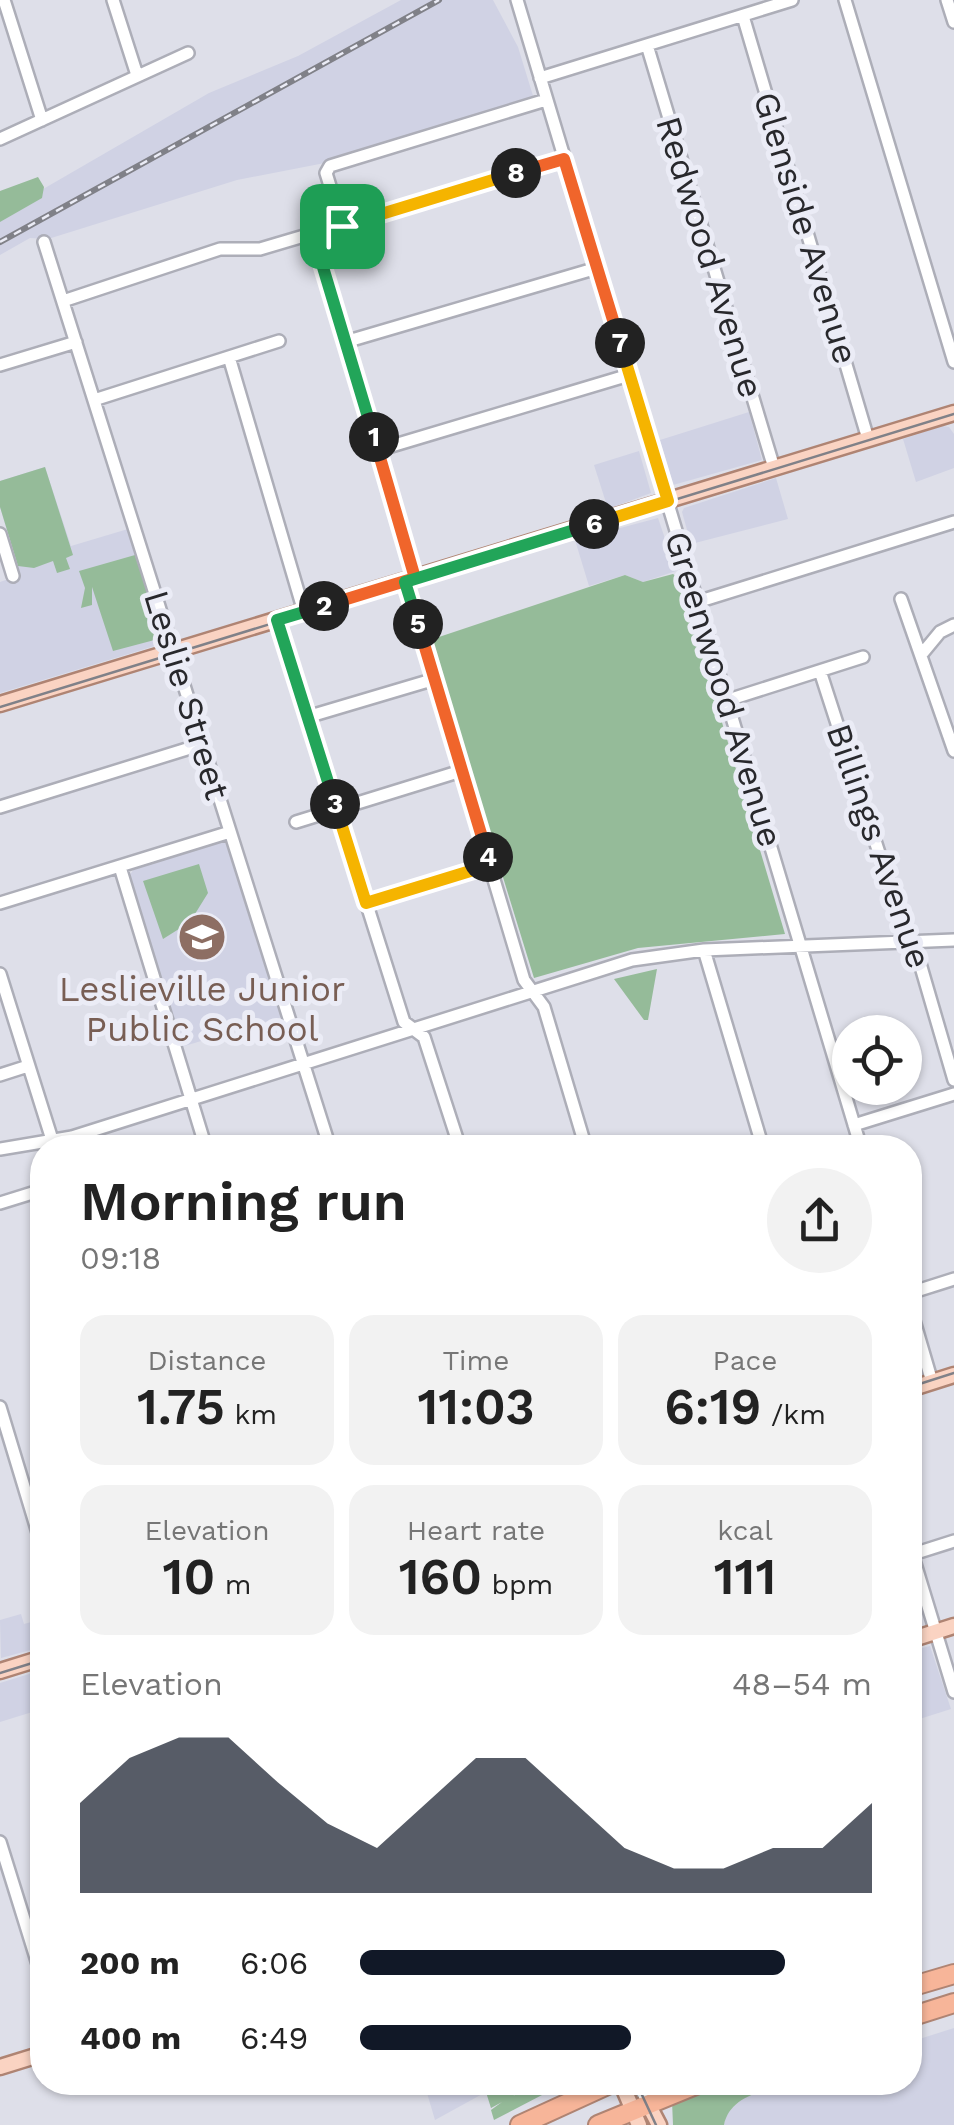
<!DOCTYPE html>
<html lang="en">
<head>
<meta charset="utf-8">
<style>
  :root { --surface:#fff; --page:#f2f2f2; --text:#222; --muted:#767676; --accent:#111827 }
  body { margin:0; font-family:"Work Sans",sans-serif; background:var(--page); color:var(--text); height:100vh; display:flex; flex-direction:column; font-size:38px; white-space:nowrap }
  * { box-sizing:border-box; margin:0 }
  p { font-size:32px; color:var(--muted) }
  .icon { flex:none; width:55px; height:55px; fill:none; stroke:currentColor; stroke-width:2; stroke-linecap:round; stroke-linejoin:round }
  .map { position:relative; flex:1; overflow:hidden }
  .details { position:absolute; left:30px; top:1135px; width:892px; height:960px; display:flex; flex-direction:column; background:var(--surface); border-radius:40px; box-shadow:0 2px 8px #0004 }
  .details>* { flex:none }
  .buttons { position:absolute; left:832px; top:1015px; display:grid; gap:20px }
  .buttons a { display:grid; place-items:center; width:90px; height:90px; border-radius:50%; background:var(--surface); box-shadow:0 2px 8px #0004; font-size:50px }
  .pin { position:absolute; display:grid; place-items:center; width:85px; height:85px; color:#fff; margin:-42px; border-radius:20px; box-shadow:0 5px 15px #0006 }
  .km { position:absolute; width:50px; height:50px; margin:-25px; border-radius:50%; background:#222; color:#fff; font-size:28px; line-height:50px; text-align:center }
  .round { display:grid; place-items:center; flex:none; width:105px; height:105px; border-radius:52px; background:var(--page) }
  .overview { display:flex; align-items:center; justify-content:space-between; height:170px; padding:0 50px }
  h1 { font-size:55px; font-weight:600; line-height:75px }
  .stats { display:grid; grid-template-columns:repeat(3,1fr); gap:15px; height:170px; padding:10px 50px }
  .stats div { display:grid; align-content:center; border-radius:25px; background:var(--page); text-align:center }
  .stats b { font-size:50px; font-weight:600 }
  .stats small { font-size:28px; font-weight:400 }
  .stats p { font-size:28px }
  .chart { height:280px; padding:20px 50px }
  .chart p { display:flex; justify-content:space-between }
  .chart svg { width:100%; height:180px; margin-top:10px; fill:var(--accent); opacity:.7 }
  ul { padding:0 50px; list-style:none; font-size:32px }
  li { display:grid; grid-template-columns:160px 120px 1fr; align-items:center; height:75px }
  li i { height:25px; border-radius:12px; background:var(--accent) }
  .map>svg:first-child { display:block }
  .built { fill:#d0d2e4 }
  .green { fill:#95bb99 }
  .lines { fill:none; stroke-linecap:round; stroke-linejoin:round }
  .minor-casing { stroke:#adaeb8; stroke-width:16 }
  .major-casing { stroke:#af8473; stroke-width:19 }
  .highway-casing { stroke:#af8473; stroke-width:22 }
  .minor { stroke:#fff; stroke-width:11 }
  .major { stroke:#fad3c2; stroke-width:14 }
  .highway { stroke:#f7b599; stroke-width:18 }
  .tram { stroke:#808188; stroke-width:2.5 }
  .rail-casing { stroke:#808188; stroke-width:6 }
  .rail { stroke:#ebecf6; stroke-width:2.5; stroke-dasharray:8; stroke-linecap:butt }
  .split-1-casing { stroke:#fff; stroke-width:20 }
  .split-2-casing { stroke:#fff; stroke-width:20 }
  .split-3-casing { stroke:#fff; stroke-width:20 }
  .split-4-casing { stroke:#fff; stroke-width:20 }
  .split-5-casing { stroke:#fff; stroke-width:20 }
  .split-6-casing { stroke:#fff; stroke-width:20 }
  .split-7-casing { stroke:#fff; stroke-width:20 }
  .split-8-casing { stroke:#fff; stroke-width:20 }
  .split-9-casing { stroke:#fff; stroke-width:20 }
  .split-1 { stroke:#22a559; stroke-width:12 }
  .split-2 { stroke:#f0652b; stroke-width:12 }
  .split-3 { stroke:#22a559; stroke-width:12 }
  .split-4 { stroke:#f5b400; stroke-width:12 }
  .split-5 { stroke:#f0652b; stroke-width:12 }
  .split-6 { stroke:#22a559; stroke-width:12 }
  .split-7 { stroke:#f5b400; stroke-width:12 }
  .split-8 { stroke:#f0652b; stroke-width:12 }
  .split-9 { stroke:#f5b400; stroke-width:12 }
  .labels { text-anchor:middle; dominant-baseline:central; stroke-width:10; stroke-linejoin:round; paint-order:stroke }
  .street-label { font-size:35px; fill:#28282c; stroke:#ebecf6 }
  .education-label { font-size:35px; fill:#785e54; stroke:#ebecf6 }
</style>
</head>
<body>
<div class="map">
<svg width="954" height="2125" viewBox="0 0 954 2125">
  <rect width="100%" height="100%" fill="#dedfe9"/>
  <path class="built" d="M 401,0 L 493,0 L 518,47 L 534,99 L 335,161 L 237,180 L 48,239 L 30,238 L 0,255 L 0,214 L 209,93 L 298,56 Z
    M 749,412 L 762,460 L 673,485 L 660,440 Z
    M 942,426 L 949,427 L 954,434 L 954,468 L 916,482 L 903,439 Z
    M 639,451 L 651,493 L 608,509 L 594,465 Z
    M 45,467 L 71,546 L 128,529 L 162,638 L 158,645 L 0,693 L 0,582 L 20,575 L 0,507 L 0,481 Z
    M 776,478 L 788,519 L 691,544 L 682,512 L 684,508 Z
    M 658,518 L 676,571 L 643,582 L 625,575 L 589,586 L 575,540 Z
    M 222,842 L 227,844 L 282,1017 L 181,1047 L 129,876 L 134,869 Z
    M 21,1614 L 24,1624 L 42,1619 L 42,1647 L 1,1658 L 0,1620 Z
    M 930,1646 L 951,1709 L 910,1722 L 910,1651 Z
    M 42,1670 L 42,1709 L 0,1722 L 0,1683 Z
    M 954,2028 L 954,2125 L 724,2125 L 726,2114 L 743,2098 L 790,2083 L 910,2082 L 910,2042 Z
    M 424,2083 L 535,2083 L 491,2108 L 486,2092 L 435,2120 Z"/>
  <path class="green" d="M 38,177 L 44,187 L 42,198 L 0,222 L 0,191 Z
    M 45,467 L 73,555 L 66,558 L 70,569 L 57,573 L 53,561 L 34,568 L 18,566 L 0,507 L 0,481 Z
    M 135,555 L 162,638 L 113,651 L 92,587 L 92,605 L 81,608 L 85,588 L 79,571 Z
    M 673,574 L 679,578 L 785,934 L 638,948 L 534,978 L 430,640 L 625,575 L 643,582 Z
    M 199,864 L 208,893 L 190,922 L 163,939 L 143,881 Z
    M 657,969 L 648,1020 L 644,1020 L 614,979 Z
    M 518,2083 L 535,2083 L 513,2096 L 540,2083 L 565,2083 L 494,2120 L 491,2110 L 502,2102 L 491,2108 L 486,2092 Z
    M 721,2083 L 790,2083 C 765,2091 730,2095 724,2125 L 673,2125 L 672,2101 Z"/>
  <g class="lines">
    <g class="minor-casing">
      <path id="minor" d="M 4,0 L 42,120
        M 113,0 L 137,75
        M 517,0 L 861,1148
        M 845,0 L 954,362
        M 947,0 L 954,22
        M 743,16 L 868,439
        M 647,45 L 774,468
        M 540,78 L 792,0
        M 0,139 L 188,53
        M 342,225 L 326,173 L 330,166 L 546,100
        M 313,234 L 415,579
        M 44,242 L 330,1148
        M 63,301 L 220,249 L 260,249 L 564,159
        M 345,342 L 597,268
        M 229,357 L 304,612
        M 0,365 L 76,342
        M 94,400 L 279,341
        M 378,450 L 629,375
        M 0,534 L 13,576
        M 405,582 L 524,980 L 544,1007 L 586,1148
        M 901,599 L 954,751
        M 697,602 L 954,522
        M 277,620 L 404,1022 L 424,1037 L 460,1148
        M 921,655 L 940,632 L 954,625
        M 820,671 L 903,927 L 919,960 L 954,1080
        M 728,700 L 863,657
        M 307,717 L 435,679
        M 0,807 L 203,744
        M 296,822 L 461,771
        M 120,867 L 206,1148
        M 0,903 L 230,832
        M 365,903 L 490,865
        M 704,950 L 763,1148
        M 0,974 L 54,1146
        M 0,1075 L 28,1066
        M 854,1125 L 954,1094
        M 0,1149 L 72,1137 L 632,960 L 704,950 L 954,940
        M 0,1203 L 42,1190
        M 910,1293 L 954,1279
        M 910,1307 L 932,1382
        M 0,1407 L 42,1546
        M 910,1547 L 954,1692
        M 910,1555 L 954,1541
        M 0,1842 L 42,1977
        M 638,2082 L 648,2104"/>
    </g>
    <g class="major-casing">
      <path id="major" d="M 0,704 L 954,413
        M 910,1389 L 954,1375
        M 910,1640 L 954,1626
        M 0,1671 L 42,1658
        M 0,2067 L 42,2054
        M 621,2082 L 639,2125
        M 648,2104 L 659,2125"/>
    </g>
    <g class="highway-casing">
      <path id="highway" d="M 910,1987 L 954,1974
        M 910,2017 L 954,2003
        M 520,2125 L 614,2082
        M 598,2125 L 703,2082"/>
    </g>
    <use href="#minor" class="minor"/>
    <use href="#major" class="major"/>
    <use href="#highway" class="highway"/>
    <path class="tram" d="M 0,707 L 954,414
      M 910,1387 L 954,1373
      M 0,1673 L 42,1660
      M 636,2082 L 656,2125"/>
    <g class="rail-casing">
      <path id="rail" d="M 0,242 L 439,0"/>
    </g>
    <use href="#rail" class="rail"/>
  </g>
  <g class="lines">
    <g class="split-1-casing">
      <path id="split-1" d="M 342,226 L 313,234 L 374,437"/>
    </g>
    <g class="split-2-casing">
      <path id="split-2" d="M 324,606 L 415,578 L 374,437"/>
    </g>
    <g class="split-3-casing">
      <path id="split-3" d="M 324,606 L 277,620 L 335,804"/>
    </g>
    <g class="split-4-casing">
      <path id="split-4" d="M 335,804 L 366,903 L 490,865 L 488,857"/>
    </g>
    <g class="split-5-casing">
      <path id="split-5" d="M 418,624 L 488,857"/>
    </g>
    <g class="split-6-casing">
      <path id="split-6" d="M 418,624 L 405,582 L 594,524"/>
    </g>
    <g class="split-7-casing">
      <path id="split-7" d="M 594,524 L 668,501 L 620,343"/>
    </g>
    <g class="split-8-casing">
      <path id="split-8" d="M 516,173 L 564,159 L 620,343"/>
    </g>
    <g class="split-9-casing">
      <path id="split-9" d="M 342,226 L 516,173"/>
    </g>
    <use href="#split-1" class="split-1"/>
    <use href="#split-2" class="split-2"/>
    <use href="#split-3" class="split-3"/>
    <use href="#split-4" class="split-4"/>
    <use href="#split-5" class="split-5"/>
    <use href="#split-6" class="split-6"/>
    <use href="#split-7" class="split-7"/>
    <use href="#split-8" class="split-8"/>
    <use href="#split-9" class="split-9"/>
  </g>
  <defs>
    <g id="school-disc" transform="scale(2.5)"><circle r="9.5" fill="#8d6e63" stroke="#ebecf6"/><path d="M0-5L7-2L0 1L-7-2ZM-4 1L0 2.5L4 1V4Q0 6-4 4Z" fill="#fff"/></g>
  </defs>
  <g fill-rule="evenodd">
    <use href="#school-disc" x="202" y="937"/>
  </g>
  <g class="labels">
    <g class="street-label">
      <text transform="translate(806 228) rotate(73)">Glenside Avenue</text>
      <text transform="translate(710 257) rotate(73)">Redwood Avenue</text>
      <text transform="translate(724 689) rotate(73)">Greenwood Avenue</text>
      <text transform="translate(187 695) rotate(73)">Leslie Street</text>
      <text transform="translate(879 846) rotate(71)">Billings Avenue</text>
    </g>
    <g class="education-label">
      <text x="202" y="989">Leslieville Junior<tspan x="202" dy="40">Public School</tspan></text>
    </g>
  </g>
</svg>
<div class="buttons">
<a><svg class="icon" aria-label="locate" viewBox="0 0 24 24"><circle cx="12" cy="12" r="6"/><path d="M12 2v4M12 18v4M2 12h4M18 12h4"/></svg></a>
</div>
<div class="pin" style="left:342px;top:226px;background:#1e9e55"><svg class="icon" aria-label="arrive" viewBox="0 0 24 24"><path d="M6 21V4h12l-3 4 3 4H6"/></svg></div>
<b class="km" style="left:374px;top:437px">1</b>
<b class="km" style="left:324px;top:606px">2</b>
<b class="km" style="left:335px;top:804px">3</b>
<b class="km" style="left:488px;top:857px">4</b>
<b class="km" style="left:418px;top:624px">5</b>
<b class="km" style="left:594px;top:524px">6</b>
<b class="km" style="left:620px;top:343px">7</b>
<b class="km" style="left:516px;top:173px">8</b>
<section class="details">
<div class="overview"><div><h1>Morning run</h1><p>09:18</p></div><a class="round"><svg class="icon" aria-label="share" viewBox="0 0 24 24"><path d="M12 15V3M7 8l5-5 5 5M5 13v7h14v-7"/></svg></a></div>
<div class="stats">
<div><p>Distance</p><b>1.75<small> km</small></b></div>
<div><p>Time</p><b>11:03</b></div>
<div><p>Pace</p><b>6:19<small> /km</small></b></div>
</div>
<div class="stats">
<div><p>Elevation</p><b>10<small> m</small></b></div>
<div><p>Heart rate</p><b>160<small> bpm</small></b></div>
<div><p>kcal</p><b>111</b></div>
</div>
<div class="chart"><p><span>Elevation</span>48–54 m</p>
<svg viewBox="0 0 160 44" preserveAspectRatio="none"><path d="M0 44V22L10 11L20 6L30 6L40 17L50 27L60 33L70 22L80 11L90 11L100 22L110 33L120 38L130 38L140 33L150 33L160 22V44z"/></svg>
</div>
<ul>
<li><b>200 m</b>6:06<i style="width:83%"></i></li>
<li><b>400 m</b>6:49<i style="width:53%"></i></li>
</ul>
</section>
</div>
</body>
</html>
